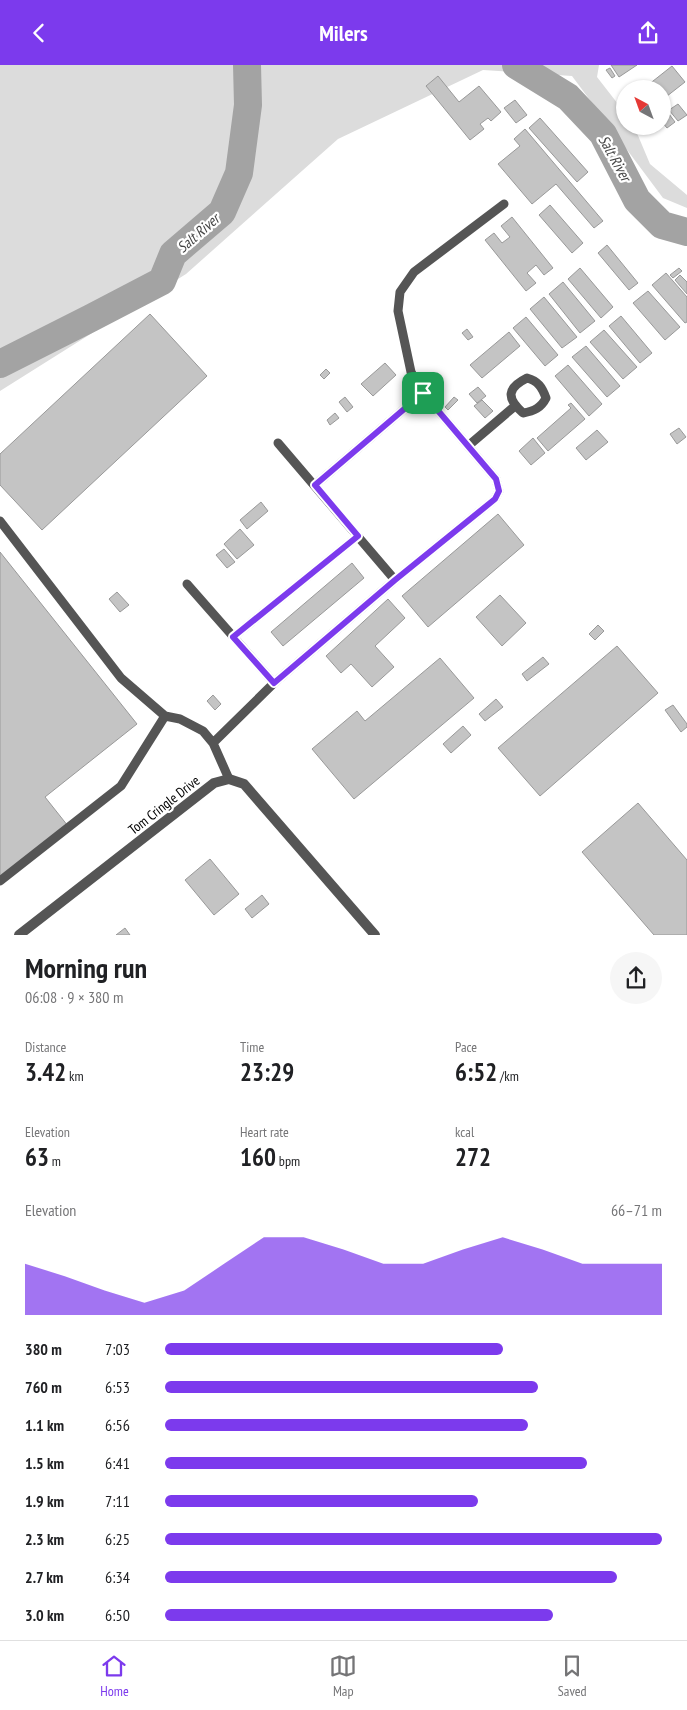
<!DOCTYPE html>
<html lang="en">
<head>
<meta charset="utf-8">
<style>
  :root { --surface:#fff; --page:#f6f6f6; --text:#202124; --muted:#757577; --line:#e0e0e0; --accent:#7c3aed }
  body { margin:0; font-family:"PT Sans Narrow",sans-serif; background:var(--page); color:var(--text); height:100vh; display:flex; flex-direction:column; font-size:19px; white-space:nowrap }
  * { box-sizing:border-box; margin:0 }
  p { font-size:16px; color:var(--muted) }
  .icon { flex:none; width:28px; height:28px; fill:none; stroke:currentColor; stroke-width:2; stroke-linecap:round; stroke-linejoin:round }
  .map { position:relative; height:870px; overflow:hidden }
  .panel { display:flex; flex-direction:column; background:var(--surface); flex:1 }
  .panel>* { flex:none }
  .needle { width:32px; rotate:319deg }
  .buttons { position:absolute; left:616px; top:15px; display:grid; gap:10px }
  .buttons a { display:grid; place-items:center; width:55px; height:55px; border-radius:50%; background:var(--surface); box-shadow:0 1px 4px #0004; font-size:25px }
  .pin { position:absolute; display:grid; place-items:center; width:42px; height:42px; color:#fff; margin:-21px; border-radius:10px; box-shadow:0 2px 8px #0006 }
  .round { display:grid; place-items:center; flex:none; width:52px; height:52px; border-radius:26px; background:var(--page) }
  .headline { display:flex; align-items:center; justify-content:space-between; height:85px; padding:0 25px }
  h1 { font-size:28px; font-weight:700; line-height:38px }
  .metrics { display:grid; grid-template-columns:repeat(3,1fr); gap:8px; height:85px; padding:5px 25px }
  .metrics div { display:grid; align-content:center }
  .metrics b { font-size:25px; font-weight:700 }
  .metrics small { font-size:14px; font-weight:400 }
  .metrics p { font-size:14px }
  .chart { height:140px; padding:10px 25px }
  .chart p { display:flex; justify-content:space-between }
  .chart svg { width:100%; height:90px; margin-top:5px; fill:var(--accent); opacity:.7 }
  ul { padding:0 25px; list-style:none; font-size:16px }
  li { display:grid; grid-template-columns:80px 60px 1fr; align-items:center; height:38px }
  li i { height:12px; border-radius:6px; background:var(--accent) }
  header { display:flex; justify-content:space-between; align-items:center; height:65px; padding:0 25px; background:var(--accent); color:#fff; font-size:22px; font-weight:700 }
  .dock { display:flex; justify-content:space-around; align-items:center; height:70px; border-top:1px solid var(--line); background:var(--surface); font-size:14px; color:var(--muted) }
  .dock a { display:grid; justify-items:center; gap:2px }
  .dock .active { color:var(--accent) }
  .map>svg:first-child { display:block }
  .green { fill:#dcdcdc }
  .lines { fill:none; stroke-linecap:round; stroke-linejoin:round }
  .river { stroke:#a3a3a3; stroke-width:28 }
  .building { fill:#c4c4c4; stroke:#999 }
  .lane { stroke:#555; stroke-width:9 }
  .street { stroke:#555; stroke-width:10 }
  .route-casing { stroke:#fff; stroke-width:10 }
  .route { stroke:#7c3aed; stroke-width:6 }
  .labels { text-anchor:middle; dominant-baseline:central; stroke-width:4.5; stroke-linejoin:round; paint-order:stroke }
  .street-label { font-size:14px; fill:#000; stroke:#fff }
  .water-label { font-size:15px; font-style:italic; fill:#444; stroke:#fff }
</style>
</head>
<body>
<header><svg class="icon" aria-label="back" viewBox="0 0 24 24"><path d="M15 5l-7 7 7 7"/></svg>Milers<svg class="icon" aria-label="share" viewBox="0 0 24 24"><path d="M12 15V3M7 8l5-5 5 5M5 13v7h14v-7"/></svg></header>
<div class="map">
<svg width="687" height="870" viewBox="0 0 687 870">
  <rect width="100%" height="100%" fill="#fff"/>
  <path class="green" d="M 0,0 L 599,0 L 597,12 L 625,48 L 625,61 L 634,61 L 650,99 L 687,130 L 687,143 L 663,133 L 572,11 L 483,5 L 338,74 L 186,209 L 0,326 Z"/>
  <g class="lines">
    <path class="river" d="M 516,0 L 568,32 L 603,69 L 637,135 L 662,160 L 687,167
      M 0,299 L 91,253 L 162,216 L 173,189 L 222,147 L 239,108 L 248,40 L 247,0"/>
  </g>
  <path class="building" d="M 611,0 L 637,0 L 619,12 Z
    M 672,1 L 685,17 L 662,35 L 662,24 L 652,24 L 648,20 Z
    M 610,3 L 615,11 L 612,13 L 606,5 Z
    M 438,11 L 459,37 L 479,21 L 501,47 L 491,56 L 488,53 L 480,59 L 484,64 L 470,75 L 426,21 Z
    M 515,35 L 527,50 L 516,58 L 504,43 Z
    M 678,39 L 687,50 L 678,56 L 669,45 Z
    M 666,45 L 675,57 L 667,63 L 662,57 L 662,48 Z
    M 540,53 L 588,107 L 577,117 L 529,63 Z
    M 525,64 L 603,156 L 594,163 L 556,119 L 532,139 L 498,99 L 520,81 L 514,74 Z
    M 550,140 L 583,178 L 572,188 L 539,150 Z
    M 512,152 L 553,203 L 544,210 L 536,200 L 527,208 L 536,218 L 526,226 L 485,175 L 494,168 L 502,178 L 510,172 L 501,161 Z
    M 607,180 L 638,218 L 629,225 L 598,188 Z
    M 580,203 L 613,242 L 601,253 L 568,214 Z
    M 679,203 L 682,206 L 673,213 L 670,210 Z
    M 666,208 L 687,232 L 687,257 L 685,258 L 652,220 Z
    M 680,210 L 687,217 L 687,229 L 675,215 Z
    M 563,217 L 595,256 L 580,268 L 549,229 Z
    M 648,226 L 680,262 L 665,275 L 633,238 Z
    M 544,232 L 577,272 L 562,283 L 530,244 Z
    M 150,249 L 207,311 L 42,465 L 0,420 L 0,389 Z
    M 621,251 L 652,288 L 640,298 L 609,261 Z
    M 526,252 L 558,290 L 545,301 L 513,263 Z
    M 467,264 L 473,272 L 468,275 L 462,268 Z
    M 604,265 L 637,302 L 623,314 L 590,277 Z
    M 509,267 L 520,281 L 482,313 L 470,300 Z
    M 586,281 L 620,321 L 607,332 L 572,292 Z
    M 385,298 L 396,310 L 373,331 L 361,319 Z
    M 568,300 L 602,339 L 589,351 L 555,311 Z
    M 326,304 L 330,308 L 324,314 L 320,310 Z
    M 478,322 L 486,331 L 477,338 L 469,329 Z
    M 345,332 L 353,342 L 347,347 L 339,337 Z
    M 454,332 L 458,335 L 448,345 L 445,342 Z
    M 482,335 L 493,346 L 485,353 L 474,341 Z
    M 571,338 L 585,354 L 548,386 L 537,373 L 571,343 L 568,340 Z
    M 335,348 L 339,353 L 330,360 L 327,355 Z
    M 679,363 L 686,372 L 677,379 L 670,369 Z
    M 597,365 L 608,377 L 586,395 L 576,383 Z
    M 533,373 L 545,388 L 531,400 L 519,386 Z
    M 261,437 L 268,446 L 247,464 L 240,455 Z
    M 498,449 L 524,480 L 428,562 L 402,531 Z
    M 240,464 L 254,480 L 237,494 L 224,479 Z
    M 224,484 L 235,497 L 227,503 L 216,490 Z
    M 0,487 L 137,659 L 45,732 L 68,761 L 0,815 Z
    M 352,498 L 364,513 L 283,581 L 271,567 Z
    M 117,527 L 129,540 L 120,547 L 109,534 Z
    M 500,530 L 526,558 L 502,581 L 476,552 Z
    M 388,534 L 405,553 L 375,581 L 394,602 L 372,622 L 351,599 L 341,608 L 326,591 Z
    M 598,560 L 604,566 L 595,575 L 589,569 Z
    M 617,581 L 658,628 L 540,731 L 498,683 Z
    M 543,592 L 549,599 L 527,616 L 522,609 Z
    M 440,593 L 474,633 L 354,734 L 312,684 L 357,646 L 365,656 Z
    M 213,630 L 221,639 L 215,645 L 207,636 Z
    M 496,634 L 503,642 L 485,656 L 479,649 Z
    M 673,640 L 687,659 L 687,662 L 681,667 L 665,645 Z
    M 463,661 L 471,670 L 451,688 L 443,679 Z
    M 638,738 L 687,795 L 687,870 L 654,870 L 582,787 Z
    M 210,794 L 239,829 L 214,850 L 185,815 Z
    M 262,830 L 269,839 L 252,853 L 245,844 Z
    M 125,863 L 130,870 L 116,870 Z"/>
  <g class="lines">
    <path class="lane" d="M 527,313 C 538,316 542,322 546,333 C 541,343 534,346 523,348 C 506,333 507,323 527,313 Z
      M 278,378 L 395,515
      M 468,381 L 515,341
      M 315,420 L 423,328
      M 0,456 L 121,613 L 165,651 L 180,654 L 203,666 L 213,678 L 229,714
      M 187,519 L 274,618
      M 233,572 L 358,471
      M 213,678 L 274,618 L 395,515 L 495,434 L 499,426 L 496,414 L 423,328 L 411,307 L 398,246 L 400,227 L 414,207 L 504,139
      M 0,816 L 121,721 L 165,651"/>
    <path class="street" d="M 19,870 L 214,718 L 229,714 L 244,719 L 375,870"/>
  </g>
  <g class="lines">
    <g class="route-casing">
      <path id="route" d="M 423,328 L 496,414 L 499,426 L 495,434 L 395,515 L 274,618 L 233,572 L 358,471 L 315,420 Z"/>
    </g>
    <use href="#route" class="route"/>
  </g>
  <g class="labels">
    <g class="street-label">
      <text transform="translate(164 740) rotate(-38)">Tom Cringle Drive</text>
    </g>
    <g class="water-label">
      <text transform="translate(615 93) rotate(61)">Salt River</text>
      <text transform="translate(198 168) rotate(-41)">Salt River</text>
    </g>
  </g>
</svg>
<div class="buttons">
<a><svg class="needle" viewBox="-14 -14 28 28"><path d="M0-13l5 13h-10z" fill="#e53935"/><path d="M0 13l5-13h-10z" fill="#757577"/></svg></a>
</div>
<div class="pin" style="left:423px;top:328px;background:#1e9e55"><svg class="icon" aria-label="arrive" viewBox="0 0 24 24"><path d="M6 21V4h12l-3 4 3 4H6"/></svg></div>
</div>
<section class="panel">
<div class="headline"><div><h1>Morning run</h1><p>06:08 · 9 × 380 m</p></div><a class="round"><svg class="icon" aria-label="share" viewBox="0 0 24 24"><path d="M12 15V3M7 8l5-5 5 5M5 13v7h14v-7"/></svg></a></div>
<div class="metrics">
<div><p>Distance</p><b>3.42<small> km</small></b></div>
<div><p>Time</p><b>23:29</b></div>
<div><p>Pace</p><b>6:52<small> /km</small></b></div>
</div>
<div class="metrics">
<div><p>Elevation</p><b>63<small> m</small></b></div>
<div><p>Heart rate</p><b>160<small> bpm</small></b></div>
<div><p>kcal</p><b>272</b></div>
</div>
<div class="chart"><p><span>Elevation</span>66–71 m</p>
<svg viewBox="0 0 160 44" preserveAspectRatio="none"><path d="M0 44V19L10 25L20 32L30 38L40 32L50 19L60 6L70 6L80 12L90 19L100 19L110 12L120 6L130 12L140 19L150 19L160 19V44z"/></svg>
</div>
<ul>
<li><b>380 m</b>7:03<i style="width:68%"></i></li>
<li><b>760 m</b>6:53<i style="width:75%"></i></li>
<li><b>1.1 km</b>6:56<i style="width:73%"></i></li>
<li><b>1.5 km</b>6:41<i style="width:85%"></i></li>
<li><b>1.9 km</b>7:11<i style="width:63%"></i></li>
<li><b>2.3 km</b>6:25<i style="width:100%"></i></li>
<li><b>2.7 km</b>6:34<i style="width:91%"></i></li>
<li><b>3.0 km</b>6:50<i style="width:78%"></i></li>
</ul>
</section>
<nav class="dock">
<a class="active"><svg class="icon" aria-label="home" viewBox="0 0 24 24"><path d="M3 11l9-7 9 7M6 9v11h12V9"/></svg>Home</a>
<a><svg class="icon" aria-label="map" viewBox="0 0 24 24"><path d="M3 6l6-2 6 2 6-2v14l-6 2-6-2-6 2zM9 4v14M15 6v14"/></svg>Map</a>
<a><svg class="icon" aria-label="saved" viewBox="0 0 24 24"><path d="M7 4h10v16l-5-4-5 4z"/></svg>Saved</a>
</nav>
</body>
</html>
